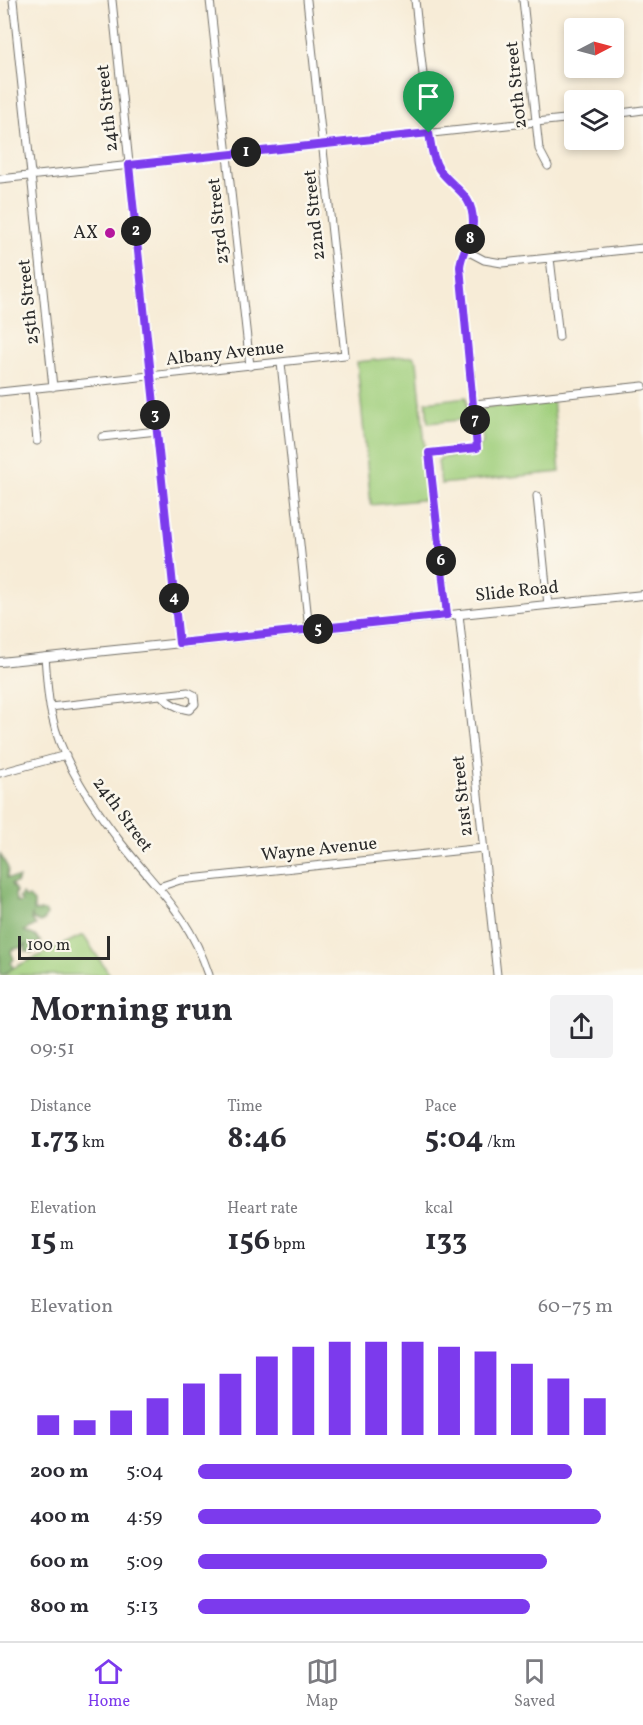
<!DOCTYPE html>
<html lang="en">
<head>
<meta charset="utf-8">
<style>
  :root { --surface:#fff; --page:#f2f2f3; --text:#2b2b33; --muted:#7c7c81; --line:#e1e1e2; --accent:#7c3aed }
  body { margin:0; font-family:Vollkorn,serif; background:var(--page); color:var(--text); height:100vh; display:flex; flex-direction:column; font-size:22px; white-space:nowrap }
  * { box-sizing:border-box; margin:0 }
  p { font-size:20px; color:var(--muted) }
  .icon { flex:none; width:33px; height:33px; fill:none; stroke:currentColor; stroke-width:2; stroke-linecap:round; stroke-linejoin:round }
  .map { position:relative; height:975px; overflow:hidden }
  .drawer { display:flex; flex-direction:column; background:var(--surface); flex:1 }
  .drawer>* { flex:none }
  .needle { width:39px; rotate:84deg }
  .controls { position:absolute; left:564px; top:18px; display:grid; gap:12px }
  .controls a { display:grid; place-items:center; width:60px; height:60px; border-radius:6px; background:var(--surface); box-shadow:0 3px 9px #0003; font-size:30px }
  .scale { position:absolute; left:18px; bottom:15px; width:92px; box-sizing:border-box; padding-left:6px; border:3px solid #2b2b2b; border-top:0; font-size:16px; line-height:21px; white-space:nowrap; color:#2b2b2b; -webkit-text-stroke:4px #fbf7ec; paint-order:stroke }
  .pin { position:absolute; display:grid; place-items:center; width:51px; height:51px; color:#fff; margin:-62px -26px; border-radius:50% 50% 50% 0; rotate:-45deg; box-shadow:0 0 6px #0007 }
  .pin .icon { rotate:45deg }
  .km { position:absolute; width:30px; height:30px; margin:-15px; border-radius:50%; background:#222; color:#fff; font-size:16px; line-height:30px; text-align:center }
  .round { display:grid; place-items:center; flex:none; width:63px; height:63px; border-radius:6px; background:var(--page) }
  .overview { display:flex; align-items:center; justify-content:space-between; height:102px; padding:0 30px }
  h1 { font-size:33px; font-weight:700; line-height:45px }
  .metrics { display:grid; grid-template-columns:repeat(3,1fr); gap:9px; height:102px; padding:6px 30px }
  .metrics div { display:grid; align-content:center }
  .metrics b { font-size:30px; font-weight:700 }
  .metrics small { font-size:16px; font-weight:400 }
  .metrics p { font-size:16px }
  .chart { height:168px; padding:12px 30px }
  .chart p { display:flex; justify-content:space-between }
  .chart svg { width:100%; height:108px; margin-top:6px; stroke:var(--accent); stroke-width:6 }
  ul { padding:0 30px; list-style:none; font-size:20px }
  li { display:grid; grid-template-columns:96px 72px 1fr; align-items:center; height:45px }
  li i { height:15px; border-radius:8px; background:var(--accent) }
  .tab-bar { display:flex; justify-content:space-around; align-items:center; height:84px; border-top:2px solid var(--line); background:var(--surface); font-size:16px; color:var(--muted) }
  .tab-bar a { display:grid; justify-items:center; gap:3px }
  .tab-bar .selected { color:var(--accent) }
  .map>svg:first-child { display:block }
  .green { fill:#a0cf7d; stroke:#667d54; stroke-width:1.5 }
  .forest { fill:#80b26c; stroke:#566e4c; stroke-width:1.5 }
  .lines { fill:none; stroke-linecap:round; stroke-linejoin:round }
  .minor-casing { stroke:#726f67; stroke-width:9 }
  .major-casing { stroke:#726f67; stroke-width:10 }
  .minor { stroke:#fff; stroke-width:7 }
  .major { stroke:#fff; stroke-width:8 }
  .route-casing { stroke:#fff; stroke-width:12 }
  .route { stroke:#7c3aed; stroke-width:8 }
  .poi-dot { fill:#b5179e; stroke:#fbf7ec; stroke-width:2 }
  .labels { text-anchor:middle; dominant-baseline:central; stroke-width:5; stroke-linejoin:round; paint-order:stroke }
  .street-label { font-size:18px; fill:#2b2b2b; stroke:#fbf7ec }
  .poi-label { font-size:18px; fill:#2b2b2b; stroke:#fbf7ec; text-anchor:end }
</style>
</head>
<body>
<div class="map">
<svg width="643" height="975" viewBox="0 0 643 975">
  <rect width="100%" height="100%" fill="#fbf7ec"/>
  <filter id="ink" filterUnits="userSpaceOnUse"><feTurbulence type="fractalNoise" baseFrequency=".0167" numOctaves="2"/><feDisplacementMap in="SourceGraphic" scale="12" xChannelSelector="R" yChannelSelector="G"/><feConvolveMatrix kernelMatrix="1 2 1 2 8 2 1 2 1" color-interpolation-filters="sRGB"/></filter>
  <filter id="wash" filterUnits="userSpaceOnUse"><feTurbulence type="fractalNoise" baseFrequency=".008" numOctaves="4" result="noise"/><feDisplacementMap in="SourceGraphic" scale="24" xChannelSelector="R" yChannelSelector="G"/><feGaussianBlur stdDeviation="1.35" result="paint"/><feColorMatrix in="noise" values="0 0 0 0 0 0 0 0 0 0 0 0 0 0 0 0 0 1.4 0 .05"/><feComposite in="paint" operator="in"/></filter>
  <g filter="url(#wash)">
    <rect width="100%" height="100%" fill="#f7ecd7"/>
    <path class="green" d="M 413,356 L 417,361 L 430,499 L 371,505 L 357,362 Z
      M 466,397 L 469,419 L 428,423 L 426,402 Z
      M 553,400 L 560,472 L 441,484 L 438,461 L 441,458 L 473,453 L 483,442 L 481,411 L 485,407 Z
      M 83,935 L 110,975 L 0,975 L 0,974 Z"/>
    <path class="forest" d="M 0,854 L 8,868 L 7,878 L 19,878 L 16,883 L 11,884 L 16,891 L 15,895 L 16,901 L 19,903 L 22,901 L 19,898 L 22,894 L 25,898 L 29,897 L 34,902 L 34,911 L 45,911 L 47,914 L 45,920 L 40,922 L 33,919 L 32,914 L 31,919 L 36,925 L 24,931 L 35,936 L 41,942 L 32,946 L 34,949 L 33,953 L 25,951 L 27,943 L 24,947 L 13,949 L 11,952 L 14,959 L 11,963 L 13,968 L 3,975 L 0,975 Z"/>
  </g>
  <g filter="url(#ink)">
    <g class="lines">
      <g class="minor-casing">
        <path id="minor" d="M 13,0 L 53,387
          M 112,0 L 179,643
          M 210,0 L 250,366
          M 415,0 L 431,149 C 434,157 435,165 441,171 C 455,188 472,196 473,221 C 473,238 461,251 460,267 L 477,448 L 429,453 L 447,615
          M 523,0 L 539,149 L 548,166
          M 614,114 L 643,110
          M 0,179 L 574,118
          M 465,250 L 484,260 L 502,263 L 643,248
          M 550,258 L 559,337
          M 281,363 L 309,630
          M 32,389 L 37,441
          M 0,392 L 345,355 L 307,0
          M 474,404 L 643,386
          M 102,437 L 157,431
          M 537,496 L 548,605
          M 459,614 L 497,975
          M 45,657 C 47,677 47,697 52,716 C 62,763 93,806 121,843 C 158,890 189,915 209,975
          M 50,707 L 188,692 L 194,695 L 195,704 L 189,710 C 180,709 168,703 162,696
          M 0,773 L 66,755
          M 159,887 L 180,880 L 483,848"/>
      </g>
      <g class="major-casing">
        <path id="major" d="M 0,662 L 643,595"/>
      </g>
      <use href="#minor" class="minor"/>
      <use href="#major" class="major"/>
    </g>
  </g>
  <g class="lines" filter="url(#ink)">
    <g class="route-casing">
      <path id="route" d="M 429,133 C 431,145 432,158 439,169 C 453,189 473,193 473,222 C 473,239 461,251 460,267 L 477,448 L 429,453 L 447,615 L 179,643 L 129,165 Z"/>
    </g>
    <use href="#route" class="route"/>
  </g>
  <circle class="poi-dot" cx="110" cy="233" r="6"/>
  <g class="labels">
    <g class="street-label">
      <text transform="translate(517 85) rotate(-96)">20th Street</text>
      <text transform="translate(108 108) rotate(-96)">24th Street</text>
      <text transform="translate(315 215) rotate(-96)">22nd Street</text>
      <text transform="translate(219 221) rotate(-96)">23rd Street</text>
      <text transform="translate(29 302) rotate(-96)">25th Street</text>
      <text transform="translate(225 354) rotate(-6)">Albany Avenue</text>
      <text transform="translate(517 592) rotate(-6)">Slide Road</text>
      <text transform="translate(463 796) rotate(-96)">21st Street</text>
      <text transform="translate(122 815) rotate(54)">24th Street</text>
      <text transform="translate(319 850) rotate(-6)">Wayne Avenue</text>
    </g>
    <g class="poi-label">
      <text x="98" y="233">AX</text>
    </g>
  </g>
</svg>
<div class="controls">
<a><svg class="needle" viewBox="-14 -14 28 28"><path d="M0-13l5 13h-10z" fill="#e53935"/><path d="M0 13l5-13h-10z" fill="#7c7c81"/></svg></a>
<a><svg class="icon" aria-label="layers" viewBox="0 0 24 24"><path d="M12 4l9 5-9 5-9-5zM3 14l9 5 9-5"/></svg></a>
</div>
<div class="scale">100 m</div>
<div class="pin" style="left:429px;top:133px;background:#1e9e55"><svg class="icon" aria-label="arrive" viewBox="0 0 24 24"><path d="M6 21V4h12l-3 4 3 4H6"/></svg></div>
<b class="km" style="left:246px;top:152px">1</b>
<b class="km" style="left:136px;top:231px">2</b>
<b class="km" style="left:155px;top:415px">3</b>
<b class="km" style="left:174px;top:598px">4</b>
<b class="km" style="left:318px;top:629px">5</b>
<b class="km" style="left:441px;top:561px">6</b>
<b class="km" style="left:475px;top:420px">7</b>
<b class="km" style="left:470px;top:239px">8</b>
</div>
<section class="drawer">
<div class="overview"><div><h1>Morning run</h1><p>09:51</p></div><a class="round"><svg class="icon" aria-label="share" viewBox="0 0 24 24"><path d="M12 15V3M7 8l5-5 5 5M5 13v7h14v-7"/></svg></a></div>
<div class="metrics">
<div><p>Distance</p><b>1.73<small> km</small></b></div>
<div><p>Time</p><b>8:46</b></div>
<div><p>Pace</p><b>5:04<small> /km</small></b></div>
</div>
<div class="metrics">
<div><p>Elevation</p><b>15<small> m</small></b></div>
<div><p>Heart rate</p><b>156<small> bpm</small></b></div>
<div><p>kcal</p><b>133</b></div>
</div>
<div class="chart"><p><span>Elevation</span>60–75 m</p>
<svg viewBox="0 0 160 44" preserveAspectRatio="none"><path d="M5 44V36M15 44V38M25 44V34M35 44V29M45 44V23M55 44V19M65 44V12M75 44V8M85 44V6M95 44V6M105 44V6M115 44V8M125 44V10M135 44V15M145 44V21M155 44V29"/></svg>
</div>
<ul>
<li><b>200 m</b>5:04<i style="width:90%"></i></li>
<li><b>400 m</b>4:59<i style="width:97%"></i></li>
<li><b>600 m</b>5:09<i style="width:84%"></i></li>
<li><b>800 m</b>5:13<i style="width:80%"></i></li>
</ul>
</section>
<nav class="tab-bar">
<a class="selected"><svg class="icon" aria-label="home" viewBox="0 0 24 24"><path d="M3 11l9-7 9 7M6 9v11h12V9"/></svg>Home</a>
<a><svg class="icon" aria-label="map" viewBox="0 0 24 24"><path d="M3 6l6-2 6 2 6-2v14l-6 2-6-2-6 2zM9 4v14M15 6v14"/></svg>Map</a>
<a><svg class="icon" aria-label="saved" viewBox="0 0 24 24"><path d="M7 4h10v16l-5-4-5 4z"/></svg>Saved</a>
</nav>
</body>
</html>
